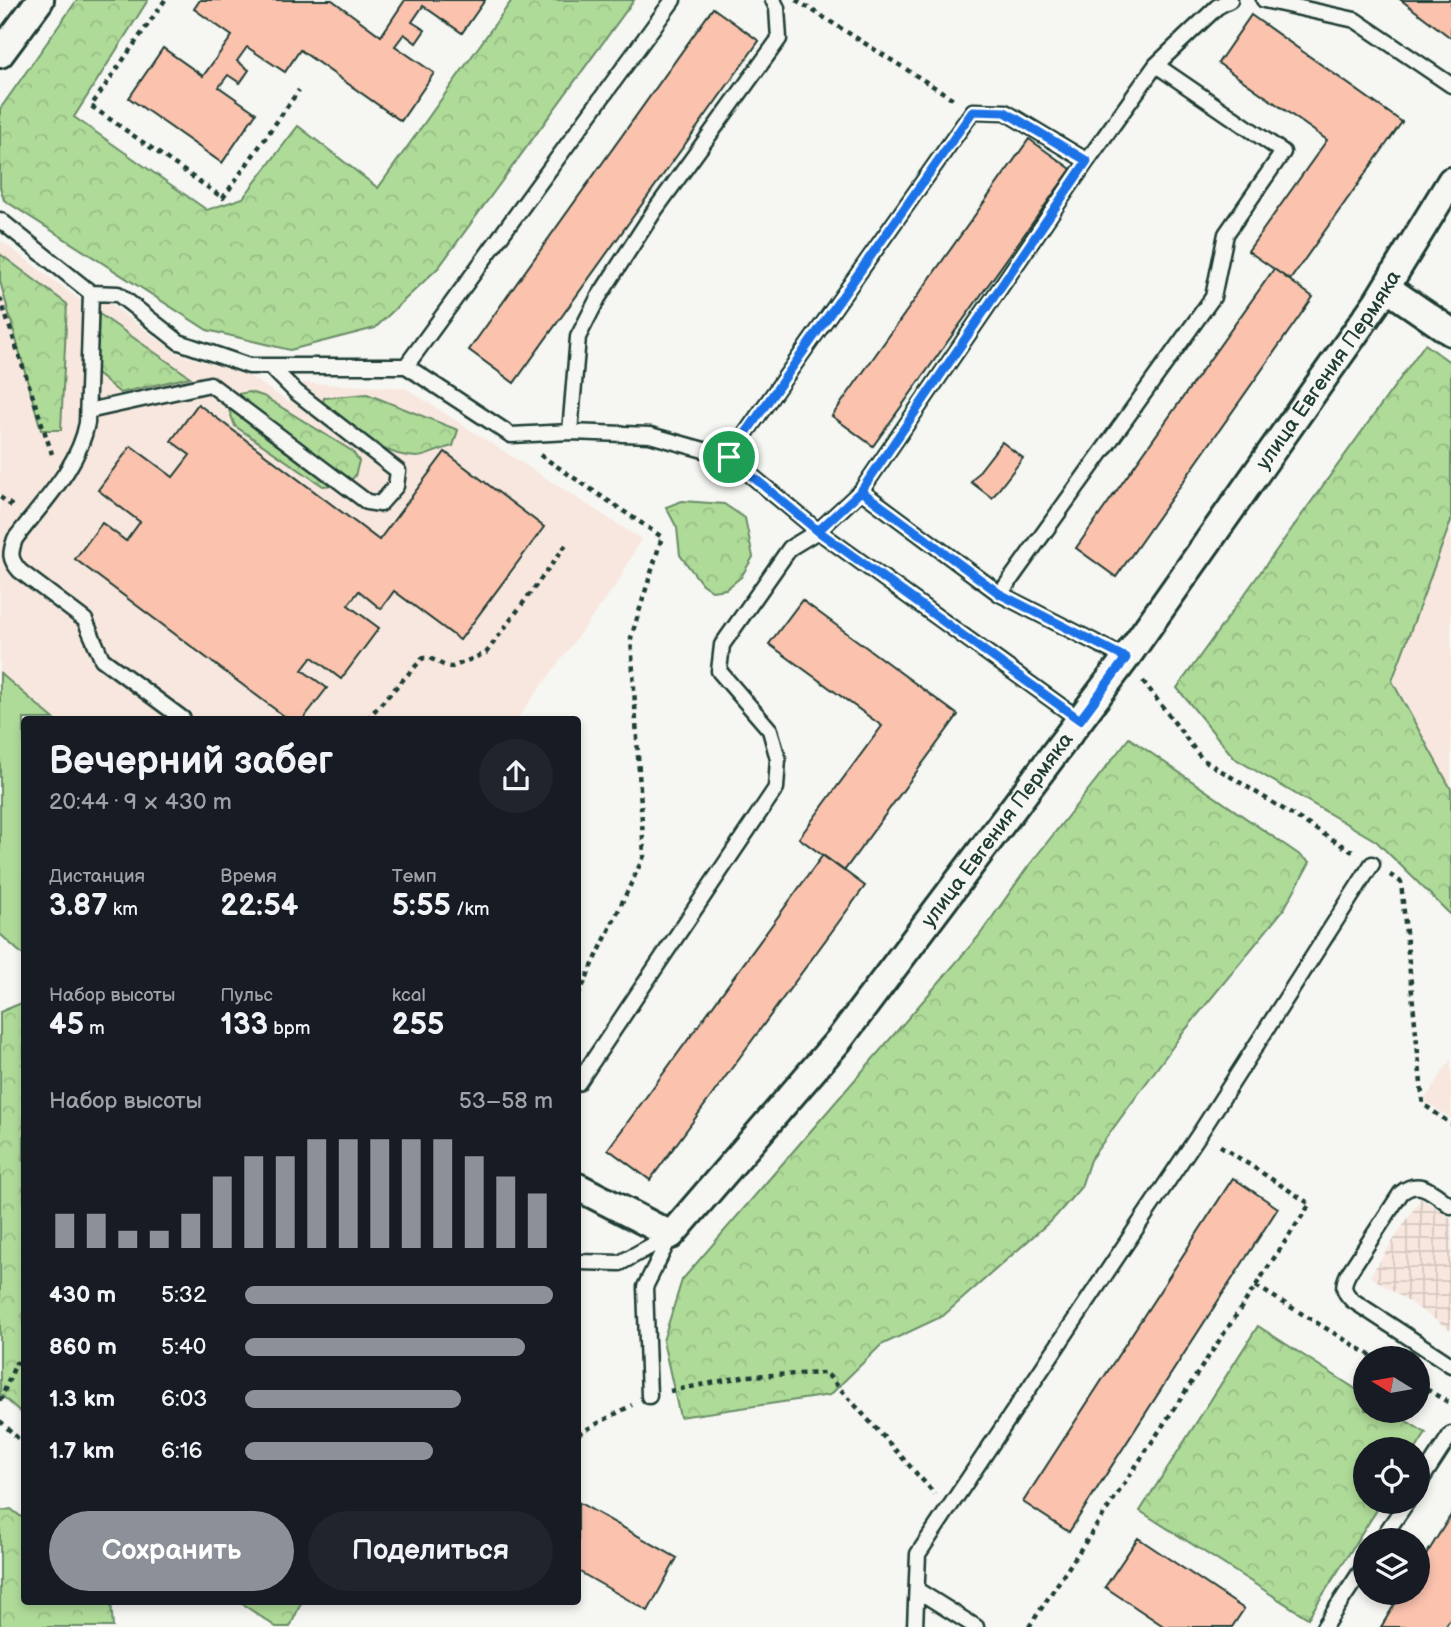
<!DOCTYPE html>
<html lang="ru">
<head>
<meta charset="utf-8">
<style>
  :root { --surface:#171b24; --page:#20242c; --text:#f1f3f6; --muted:#9ea1a6; --accent:#8c9099 }
  body { margin:0; font-family:"Balsamiq Sans",sans-serif; background:var(--page); color:var(--text); height:100vh; display:flex; flex-direction:column; font-size:26px; white-space:nowrap }
  * { box-sizing:border-box; margin:0 }
  p { font-size:23px; color:var(--muted) }
  .icon { flex:none; width:38px; height:38px; fill:none; stroke:currentColor; stroke-width:2; stroke-linecap:round; stroke-linejoin:round }
  .map { position:relative; flex:1; overflow:hidden }
  .drawer { position:absolute; left:21px; top:716px; width:560px; height:889px; display:flex; flex-direction:column; background:var(--surface); border-radius:7px; box-shadow:0 4px 10px #0003 }
  .drawer>* { flex:none }
  .needle { width:46px; rotate:281deg }
  .fabs { position:absolute; left:1353px; top:1346px; display:grid; gap:14px }
  .fabs a { display:grid; place-items:center; width:77px; height:77px; border-radius:50%; background:var(--surface); box-shadow:0 4px 10px #0003; font-size:35px }
  .pin { position:absolute; display:grid; place-items:center; width:60px; height:60px; color:#fff; margin:-30px; border:4px solid #fff; border-radius:50%; box-shadow:0 2px 7px #0007 }
  .round { display:grid; place-items:center; flex:none; width:74px; height:74px; border-radius:37px; background:var(--page) }
  .overview { display:flex; align-items:center; justify-content:space-between; height:119px; padding:0 28px }
  h1 { font-size:38px; font-weight:700; line-height:52px }
  .figures { display:grid; grid-template-columns:repeat(3,1fr); gap:10px; height:119px; padding:7px 28px }
  .figures div { display:grid; align-content:center }
  .figures b { font-size:30px; font-weight:700 }
  .figures small { font-size:19px; font-weight:400 }
  .figures p { font-size:19px }
  .chart { height:196px; padding:14px 28px }
  .chart p { display:flex; justify-content:space-between }
  .chart svg { width:100%; height:126px; margin-top:7px; stroke:var(--accent); stroke-width:6 }
  .cta { display:flex; gap:14px; margin-top:auto; padding:14px 28px }
  .cta a { flex:1; height:80px; border-radius:42px; background:var(--accent); color:#fff; font-size:28px; font-weight:700; line-height:80px; text-align:center }
  .cta a+a { background:var(--page); color:var(--text) }
  ul { padding:0 28px; list-style:none; font-size:23px }
  li { display:grid; grid-template-columns:112px 84px 1fr; align-items:center; height:52px }
  li i { height:18px; border-radius:9px; background:var(--accent) }
  .map>svg:first-child { display:block }
  .built { fill:#f8e7de }
  .industrial { fill:url(#industrial-grid) }
  .forest { fill:url(#forest-crowns); stroke:#678c66; stroke-width:2 }
  .pitch { fill:#afdb99; stroke:#678c66; stroke-width:2 }
  .building { fill:#fbc3ae; stroke:#1f3d34; stroke-width:2 }
  .lines { fill:none; stroke-linecap:round; stroke-linejoin:round }
  .lane-casing { stroke:#1f3d34; stroke-width:19 }
  .street-casing { stroke:#1f3d34; stroke-width:32 }
  .path { stroke:#1f3d34; stroke-width:4.5; stroke-dasharray:5 5; stroke-linecap:butt }
  .lane { stroke:#f6f6f2; stroke-width:14 }
  .street { stroke:#f6f6f2; stroke-width:26 }
  .route-casing { stroke:#fff; stroke-width:14 }
  .route { stroke:#1a73e8; stroke-width:9 }
  .labels { text-anchor:middle; dominant-baseline:central; stroke-width:5; stroke-linejoin:round; paint-order:stroke }
  .street-label { font-size:21px; fill:#1f3d34; stroke:#f6f6f2 }
</style>
</head>
<body>
<div class="map">
<svg width="1451" height="1627" viewBox="0 0 1451 1627">
  <defs>
    <pattern id="industrial-grid" width="8" height="8" patternUnits="userSpaceOnUse" patternTransform="scale(1.75)"><rect width="8" height="8" fill="#f8e7de"/><path d="M0 4h8M4 0v8" fill="none" stroke="#d4c7bf"/></pattern>
    <pattern id="forest-crowns" width="20" height="18" patternUnits="userSpaceOnUse" patternTransform="scale(1.75)"><rect width="20" height="18" fill="#afdb99"/><path d="M2 6a3 3 0 1 1 6 0M12 15a3 3 0 1 1 6 0" fill="none" stroke="#96bd84"/></pattern>
  </defs>
  <rect width="100%" height="100%" fill="#f6f6f2"/>
  <filter id="ink" filterUnits="userSpaceOnUse"><feTurbulence type="fractalNoise" baseFrequency=".0143" numOctaves="2"/><feDisplacementMap in="SourceGraphic" scale="14" xChannelSelector="R" yChannelSelector="G"/><feConvolveMatrix kernelMatrix="1 2 1 2 8 2 1 2 1" color-interpolation-filters="sRGB"/></filter>
  <g filter="url(#ink)">
    <path class="built" d="M 0,240 L 79,299 L 105,300 L 177,353 L 247,375 L 289,402 L 302,383 L 405,388 L 641,539 L 618,582 L 517,719 L 24,719 L 0,928 Z
      M 1451,521 L 1451,789 L 1392,681 Z
      M 1451,1059 L 1451,1118 L 1424,1101 Z"/>
    <path class="industrial" d="M 1421,1198 L 1451,1218 L 1451,1330 L 1370,1276 Z"/>
    <path class="forest" d="M 77,0 L 148,0 L 74,117 L 207,210 L 243,198 L 298,126 L 378,188 L 512,0 L 634,0 L 439,267 L 375,328 L 290,350 L 207,330 L 4,200 L 0,187 L 0,109 Z
      M 0,254 L 67,304 L 61,430 L 41,430 L 0,281 Z
      M 98,313 L 190,377 L 120,393 L 91,369 Z
      M 1425,344 L 1451,363 L 1451,521 L 1392,681 L 1451,789 L 1451,915 L 1376,841 L 1234,758 L 1177,688 Z
      M 249,392 L 263,396 L 352,451 L 359,461 L 355,476 L 347,484 L 323,486 L 235,426 L 229,410 L 232,395 Z
      M 367,394 L 458,430 L 453,446 C 442,448 426,457 417,457 C 383,457 348,427 321,409 L 324,398 Z
      M 682,501 L 724,504 L 745,518 L 753,557 L 741,577 L 726,589 L 712,591 L 702,584 L 680,555 L 677,528 L 666,507 Z
      M 1129,738 L 1310,862 L 1284,909 L 1182,1034 L 1090,1160 L 1081,1187 L 1055,1217 L 943,1316 L 881,1345 L 830,1395 L 680,1417 L 663,1341 L 682,1280 L 979,936 L 1027,868 Z
      M 24,1002 L 24,1415 L 0,1394 L 0,1012 Z
      M 1258,1326 L 1365,1395 L 1365,1410 L 1390,1411 L 1426,1433 L 1416,1449 L 1365,1449 L 1365,1502 L 1382,1502 L 1308,1618 L 1140,1511 Z
      M 11,1509 L 24,1519 L 24,1601 L 111,1601 L 113,1627 L 0,1627 L 0,1511 Z
      M 238,1601 L 302,1601 L 290,1627 L 276,1627 Z"/>
    <path class="pitch" d="M 0,673 L 54,719 L 24,719 L 24,956 L 0,934 Z"/>
    <path class="building" d="M 200,0 L 332,0 L 381,36 L 405,0 L 485,0 L 462,33 L 423,6 L 412,22 L 425,30 L 416,43 L 404,34 L 395,46 L 434,73 L 401,121 L 300,50 L 285,72 L 247,47 L 237,61 L 249,70 L 240,83 L 228,75 L 219,87 L 256,113 L 222,163 L 129,98 L 163,48 L 203,76 L 232,36 L 194,9 Z
      M 1401,0 L 1451,0 L 1451,38 Z
      M 713,8 L 759,41 L 514,383 L 469,350 Z
      M 1251,15 L 1402,122 L 1290,280 L 1248,251 L 1327,140 L 1218,63 Z
      M 1029,139 L 1071,169 L 873,446 L 832,416 Z
      M 1274,269 L 1313,297 L 1116,577 L 1076,548 Z
      M 198,404 L 379,540 L 445,452 L 544,527 L 460,640 L 394,591 L 381,609 L 359,591 L 348,605 L 379,628 L 341,679 L 312,657 L 302,670 L 327,688 L 303,719 L 288,719 L 75,559 L 102,523 L 126,541 L 140,522 L 98,490 L 131,446 L 173,477 L 190,455 L 171,441 Z
      M 1002,442 L 1023,458 L 992,498 L 971,482 Z
      M 802,600 L 958,715 L 844,871 L 799,838 L 882,726 L 769,644 Z
      M 823,855 L 865,886 L 650,1180 L 608,1149 Z
      M 1233,1178 L 1278,1208 L 1069,1532 L 1023,1502 Z
      M 578,1502 L 677,1558 L 648,1611 L 578,1571 Z
      M 1451,1515 L 1451,1617 L 1445,1627 L 1381,1627 L 1402,1592 L 1418,1592 L 1418,1568 Z
      M 1138,1538 L 1244,1609 L 1232,1627 L 1165,1627 L 1105,1587 Z"/>
    <g class="lines">
      <g class="lane-casing">
        <path id="lane" d="M 1264,0 L 1355,20 L 1451,85
          M 0,220 L 91,293 L 118,294 L 179,342 L 249,366 L 406,366 L 511,435 L 570,432 L 650,435 L 729,457 L 818,531 L 1080,720
          M 91,293 L 87,423 C 79,467 42,503 15,539 C 10,553 9,559 20,571 L 85,620 L 102,659 L 183,719
          M 406,366 L 673,0
          M 88,411 L 210,384 L 367,502 L 380,504 L 396,486 L 398,471 L 296,392 L 270,366
          M 570,432 L 578,337 L 598,298 L 655,210 L 779,39 L 777,8 L 773,0
          M 729,457 L 973,111 L 1005,112 L 1087,161
          M 861,491 L 1000,594 L 1126,658
          M 1000,594 L 1213,297 L 1226,234 L 1283,152 L 1156,65
          M 578,1083 L 776,788 L 778,759 L 770,730 L 719,671 L 722,645 L 790,548 L 818,531 L 861,491 L 1087,161 L 1156,65 L 1217,7 L 1230,0
          M 1451,1206 C 1434,1194 1420,1177 1401,1193 L 1348,1274 C 1342,1286 1343,1291 1352,1300 L 1451,1365
          M 578,1262 L 620,1263 L 671,1235
          M 649,1396 L 645,1287 L 671,1235
          M 1418,1485 L 1451,1434
          M 1381,1540 L 1407,1502
          M 917,1590 L 976,1627
          M 915,1627 L 918,1554 L 1200,1133 L 1372,864
          M 1324,1627 L 1365,1565"/>
      </g>
      <g class="street-casing">
        <g id="street">
          <path d="M 0,54 L 40,0"/>
          <path d="M 1387,288 L 1451,332"/>
          <path id="s1" d="M 578,1187 L 671,1235 L 839,1040 L 1126,658 L 1377,302 L 1451,181"/>
        </g>
      </g>
      <path class="path" d="M 165,0 L 91,106 L 223,198 L 299,90
        M 796,0 L 955,100
        M 0,298 L 52,454
        M 540,455 L 662,537 L 631,638 L 644,856 L 578,996
        M 0,497 L 15,508
        M 1143,681 L 1202,759 L 1356,854
        M 367,719 L 423,658 C 435,657 441,667 452,667 L 486,653 L 566,545
        M 1390,875 L 1401,882 L 1423,1104 L 1451,1124
        M 1256,1286 L 1375,1358
        M 1418,1384 L 1451,1404
        M 670,1391 L 747,1376 L 826,1373 L 935,1494
        M 0,1401 L 16,1363 L 24,1363
        M 0,1421 L 24,1444
        M 578,1434 L 632,1405
        M 1029,1627 L 1310,1204 L 1219,1145"/>
      <use href="#lane" class="lane"/>
      <use href="#street" class="street"/>
    </g>
  </g>
  <g class="lines" filter="url(#ink)">
    <g class="route-casing">
      <path id="route" d="M 729,457 L 818,531 L 861,491 L 1000,594 L 1126,658 L 1080,720 L 818,531 L 861,491 L 1087,161 L 1005,112 L 973,111 L 729,457"/>
    </g>
    <use href="#route" class="route"/>
  </g>
  <g class="labels">
    <g class="street-label">
      <text stroke="none"><textPath href="#s1" startOffset="1192">улица Евгения Пермяка</textPath></text>
      <text stroke="none"><textPath href="#s1" startOffset="625">улица Евгения Пермяка</textPath></text>
    </g>
  </g>
</svg>
<div class="fabs">
<a><svg class="needle" viewBox="-14 -14 28 28"><path d="M0-13l5 13h-10z" fill="#e53935"/><path d="M0 13l5-13h-10z" fill="#9ea1a6"/></svg></a>
<a><svg class="icon" aria-label="locate" viewBox="0 0 24 24"><circle cx="12" cy="12" r="6"/><path d="M12 2v4M12 18v4M2 12h4M18 12h4"/></svg></a>
<a><svg class="icon" aria-label="layers" viewBox="0 0 24 24"><path d="M12 4l9 5-9 5-9-5zM3 14l9 5 9-5"/></svg></a>
</div>
<div class="pin" style="left:729px;top:457px;background:#1e9e55"><svg class="icon" aria-label="arrive" viewBox="0 0 24 24"><path d="M6 21V4h12l-3 4 3 4H6"/></svg></div>
<section class="drawer">
<div class="overview"><div><h1>Вечерний забег</h1><p>20:44 · 9 × 430 m</p></div><a class="round"><svg class="icon" aria-label="share" viewBox="0 0 24 24"><path d="M12 15V3M7 8l5-5 5 5M5 13v7h14v-7"/></svg></a></div>
<div class="figures">
<div><p>Дистанция</p><b>3.87<small> km</small></b></div>
<div><p>Время</p><b>22:54</b></div>
<div><p>Темп</p><b>5:55<small> /km</small></b></div>
</div>
<div class="figures">
<div><p>Набор высоты</p><b>45<small> m</small></b></div>
<div><p>Пульс</p><b>133<small> bpm</small></b></div>
<div><p>kcal</p><b>255</b></div>
</div>
<div class="chart"><p><span>Набор высоты</span>53–58 m</p>
<svg viewBox="0 0 160 44" preserveAspectRatio="none"><path d="M5 44V32M15 44V32M25 44V38M35 44V38M45 44V32M55 44V19M65 44V12M75 44V12M85 44V6M95 44V6M105 44V6M115 44V6M125 44V6M135 44V12M145 44V19M155 44V25"/></svg>
</div>
<ul>
<li><b>430 m</b>5:32<i style="width:100%"></i></li>
<li><b>860 m</b>5:40<i style="width:91%"></i></li>
<li><b>1.3 km</b>6:03<i style="width:70%"></i></li>
<li><b>1.7 km</b>6:16<i style="width:61%"></i></li>
</ul>
<div class="cta"><a>Сохранить</a><a>Поделиться</a></div>
</section>
</div>
</body>
</html>
